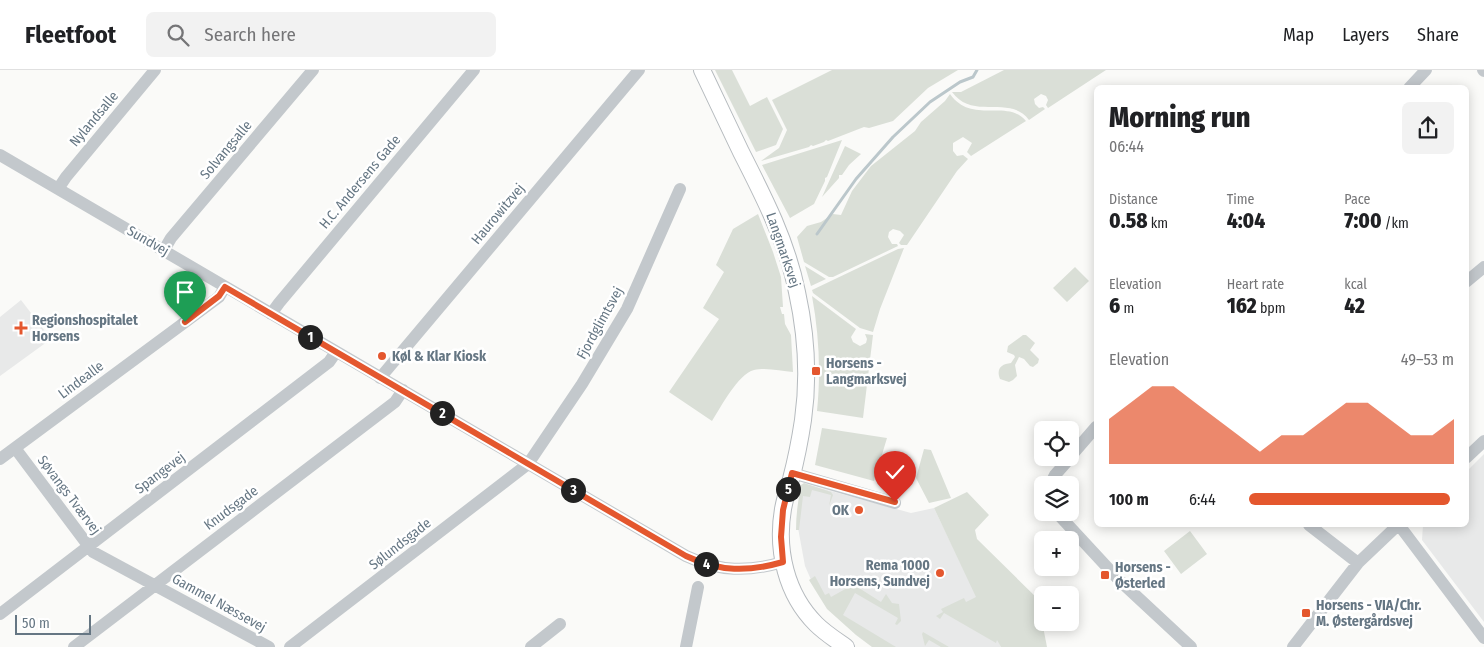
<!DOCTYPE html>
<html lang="en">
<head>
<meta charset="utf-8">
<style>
  :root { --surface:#fff; --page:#f2f2f2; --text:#202124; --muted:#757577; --line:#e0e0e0; --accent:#e4572e }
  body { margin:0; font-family:"Fira Sans Condensed",sans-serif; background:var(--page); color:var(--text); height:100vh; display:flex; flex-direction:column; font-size:19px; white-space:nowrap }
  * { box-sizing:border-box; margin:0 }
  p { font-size:16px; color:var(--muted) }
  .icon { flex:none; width:28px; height:28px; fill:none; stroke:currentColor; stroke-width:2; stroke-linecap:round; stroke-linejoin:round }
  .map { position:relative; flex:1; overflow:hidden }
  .drawer { position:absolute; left:1094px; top:15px; width:375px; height:442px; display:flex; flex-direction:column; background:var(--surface); border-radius:8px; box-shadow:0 2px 12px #0003 }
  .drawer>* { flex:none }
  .fabs { position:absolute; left:1034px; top:351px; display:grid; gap:10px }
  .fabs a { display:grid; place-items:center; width:45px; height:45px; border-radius:8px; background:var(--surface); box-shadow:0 2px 12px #0003; font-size:25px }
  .scale { position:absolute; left:15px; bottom:12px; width:76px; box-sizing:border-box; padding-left:5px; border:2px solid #657683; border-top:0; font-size:14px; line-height:18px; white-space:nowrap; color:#657683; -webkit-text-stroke:4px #fff; paint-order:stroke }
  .pin { position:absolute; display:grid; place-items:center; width:42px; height:42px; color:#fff; margin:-51px -21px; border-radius:50% 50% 50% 0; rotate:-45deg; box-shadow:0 0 5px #0007 }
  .pin .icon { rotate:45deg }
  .km { position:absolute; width:25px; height:25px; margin:-12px; border-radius:50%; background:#222; color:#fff; font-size:14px; line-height:25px; text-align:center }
  .round { display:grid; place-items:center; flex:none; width:52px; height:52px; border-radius:8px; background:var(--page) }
  .headline { display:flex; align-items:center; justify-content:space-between; height:85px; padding:0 15px }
  h1 { font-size:28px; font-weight:800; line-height:38px }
  .metrics { display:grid; grid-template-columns:repeat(3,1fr); gap:8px; height:85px; padding:5px 15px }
  .metrics div { display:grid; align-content:center }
  .metrics b { font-size:21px; font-weight:800 }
  .metrics small { font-size:14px; font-weight:400 }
  .metrics p { font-size:14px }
  .chart { height:140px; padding:10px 15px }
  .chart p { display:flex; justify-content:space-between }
  .chart svg { width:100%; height:90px; margin-top:5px; fill:var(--accent); opacity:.7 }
  ul { padding:0 15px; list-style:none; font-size:16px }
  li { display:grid; grid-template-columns:80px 60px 1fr; align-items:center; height:38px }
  li i { height:12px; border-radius:6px; background:var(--accent) }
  header { display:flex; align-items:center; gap:30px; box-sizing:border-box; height:70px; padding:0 25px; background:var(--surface); border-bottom:1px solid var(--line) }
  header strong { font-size:24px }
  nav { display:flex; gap:28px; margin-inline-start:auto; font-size:18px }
  .search { width:350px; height:45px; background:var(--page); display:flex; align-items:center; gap:12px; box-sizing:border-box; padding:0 18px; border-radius:8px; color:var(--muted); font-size:19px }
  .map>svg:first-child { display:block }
  .built { fill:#e8e9e9 }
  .green { fill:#dadfd7 }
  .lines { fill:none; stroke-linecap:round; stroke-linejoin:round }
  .stream { stroke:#bbc7cb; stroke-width:3 }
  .major-casing { stroke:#b5babe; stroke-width:18 }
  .minor { stroke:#c3c8cc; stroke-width:12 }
  .major { stroke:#fff; stroke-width:16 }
  .route-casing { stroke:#fff; stroke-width:10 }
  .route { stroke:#e4572e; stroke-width:6 }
  .poi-dot { fill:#e4572e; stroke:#fff; stroke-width:2 }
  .labels { text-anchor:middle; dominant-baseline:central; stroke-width:5; stroke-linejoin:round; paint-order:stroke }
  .street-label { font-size:14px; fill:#657683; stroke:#fff }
  .poi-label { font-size:14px; font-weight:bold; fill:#657683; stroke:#fff; text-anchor:start }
</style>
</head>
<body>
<header>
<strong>Fleetfoot</strong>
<div class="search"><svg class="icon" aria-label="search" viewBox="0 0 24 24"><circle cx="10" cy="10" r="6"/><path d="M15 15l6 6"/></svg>Search here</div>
<nav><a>Map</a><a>Layers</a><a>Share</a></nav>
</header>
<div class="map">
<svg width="1484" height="577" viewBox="0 0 1484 577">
  <rect width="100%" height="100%" fill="#fafaf8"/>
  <path class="built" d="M 21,230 L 51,269 L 0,306 L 0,247 Z
    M 1484,384 L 1484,552 L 1422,470 L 1423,455 L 1466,455 L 1466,402 Z
    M 809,415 L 911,443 L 934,438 L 1001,577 L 874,577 L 866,572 L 812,512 L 805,496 L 798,458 L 802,420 Z"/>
  <path class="green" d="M 715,0 L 732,0 L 750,36 L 767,27 L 783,59 L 776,75 L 756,82 Z
    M 832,0 L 958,0 L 928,18 L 893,51 L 869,58 L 864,57 L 828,71 L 826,70 L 824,72 L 813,76 L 811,75 L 809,77 L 761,91 L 779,78 L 787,60 L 772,30 Z
    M 1004,0 L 1106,0 L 1048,38 L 1046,35 L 1048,30 L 1046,26 L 1041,24 L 1034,29 L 1035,34 L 1039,38 L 1043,37 L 1045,39 L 1029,50 C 1010,24 973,51 952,22 L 961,22 Z
    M 950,24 C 972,55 1007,28 1026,51 L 971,86 L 967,82 L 972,73 L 963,67 L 953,73 L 953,81 L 957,86 L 963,85 L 968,89 L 957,101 L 907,175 L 901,175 L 899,173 L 904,165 L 900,161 L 893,159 L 889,162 L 888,167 L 892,174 L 897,174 L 898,176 L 833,207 L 829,207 L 804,192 L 797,167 L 807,156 L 821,152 L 833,144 L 841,145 L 852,121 L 871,96 L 915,61 L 921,52 L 945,31 Z
    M 842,70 L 827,107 L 825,108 L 825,111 L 814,134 L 790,148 L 762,95 Z
    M 845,76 L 861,84 L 849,95 L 842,105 L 839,105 L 839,108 L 822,127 Z
    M 758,144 L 773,182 L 781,207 L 783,237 L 780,237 L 782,244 L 784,244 L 785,254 L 791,265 L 793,302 C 781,301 766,297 754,300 C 738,304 721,337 712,351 L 669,322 L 719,249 L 703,238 L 724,202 L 716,195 L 733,159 Z
    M 904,178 L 880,239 L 873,262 L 860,258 L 813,223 L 812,220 L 898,179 Z
    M 805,196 L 826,209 L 811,216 Z
    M 1075,197 L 1089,211 L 1067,232 L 1053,218 Z
    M 812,226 L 856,259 L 851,267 L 853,272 L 860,276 L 866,273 L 867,269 L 865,264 L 873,265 L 863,348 L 817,341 C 821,302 819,264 812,226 Z
    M 1023,265 L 1026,265 L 1035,273 L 1030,280 L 1039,289 L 1038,293 L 1033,297 L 1030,296 L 1024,289 L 1019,287 L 1015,295 L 1017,306 L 1013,310 L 1009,312 L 1000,309 C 996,299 1001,294 1011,293 L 1015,287 L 1014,285 L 1007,282 L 1008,276 Z
    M 822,358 L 887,368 L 874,411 L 815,395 Z
    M 924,379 L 931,380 L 951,428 L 929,433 L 916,408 Z
    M 804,413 L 831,422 L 833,425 L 829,436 L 831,425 L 812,420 L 810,427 L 803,426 L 799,460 L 796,460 C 796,445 798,430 801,415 Z
    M 967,422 L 989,445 L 975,460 L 977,469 L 1041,532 L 1039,536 L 1047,577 L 1001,577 L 997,570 L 996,573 L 944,543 L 940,549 L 936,546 L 943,542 L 941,539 L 964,528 L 966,532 L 976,527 L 934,438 Z
    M 1190,461 L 1207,484 L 1181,504 L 1164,481 Z
    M 815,506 L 825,525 L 829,523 L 831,527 L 856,513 L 859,518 L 881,532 L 886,524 L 892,533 L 899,534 L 901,551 L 897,555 L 895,554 L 898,548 L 855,523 L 843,545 L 896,577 L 872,577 L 856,565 L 827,539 L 809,510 Z
    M 923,562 L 949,577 L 941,577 L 929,570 L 925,576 L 922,564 Z"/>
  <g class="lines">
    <path class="stream" d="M 817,164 L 856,109 L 893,67 L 930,32 L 960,12 L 973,7 L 977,0"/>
    <g class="major-casing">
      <path id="major" d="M 702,0 C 715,27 728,55 741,82 C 764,127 787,172 797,222 C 806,263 809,308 803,350 C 800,370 796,390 791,409 C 788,419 785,428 783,439 C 776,480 786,524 816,554 C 825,563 836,570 846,577"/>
    </g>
    <path class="minor" d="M 1483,0 L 1484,1
      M 1409,18 L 1426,0
      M 0,85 L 686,486 C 720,502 748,502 783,492
      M 58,119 L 66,107 L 155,0
      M 164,180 L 171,168 L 313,0
      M 1466,212 L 1484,197
      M 271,244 L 279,233 L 474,0
      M 380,308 L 639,0
      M 15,378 L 93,482 L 269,577
      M 1070,387 L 1096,357
      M 1466,388 L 1484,371
      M 0,389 L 219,227 L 225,217
      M 792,403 L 895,433
      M 1050,415 L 1055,405 L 1070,388
      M 1056,442 L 1119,510 L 1191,577
      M 1309,455 L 1358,493
      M 1399,455 L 1484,568
      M 0,544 L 329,292 L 336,282
      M 74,577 L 395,332 L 403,320
      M 290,577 L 528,394 L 582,314 L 627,239 L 680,119
      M 531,577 L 560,554
      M 686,577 L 698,517
      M 1293,577 L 1358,493 L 1398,455"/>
    <use href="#major" class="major"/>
  </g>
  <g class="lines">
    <g class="route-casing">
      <path id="route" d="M 185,252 L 219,226 L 225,217 L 686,486 C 720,502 748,502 783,492 L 781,467 L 783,440 L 792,403 L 895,432"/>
    </g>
    <use href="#route" class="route"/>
  </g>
  <g class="poi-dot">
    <path d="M18.5 250.5h5v5h5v5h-5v5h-5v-5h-5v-5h5z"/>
    <circle cx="382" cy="286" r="5"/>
    <rect x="811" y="296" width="10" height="10" rx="2.5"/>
    <circle cx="859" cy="440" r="5"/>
    <circle cx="940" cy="503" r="5"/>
    <rect x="1100" y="500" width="10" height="10" rx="2.5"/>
    <rect x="1301" y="538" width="10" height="10" rx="2.5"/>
  </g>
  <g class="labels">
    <g class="street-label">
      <text transform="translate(94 49) rotate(-50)">Nylandsalle</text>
      <text transform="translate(226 80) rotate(-50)">Solvangsalle</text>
      <text transform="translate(360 112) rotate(-50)">H.C. Andersens Gade</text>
      <text transform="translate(498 144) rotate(-50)">Haurowitzvej</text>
      <text transform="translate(148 171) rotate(30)">Sundvej</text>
      <text transform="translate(783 180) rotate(71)">Langmarksvej</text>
      <text transform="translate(600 253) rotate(-61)">Fjordglimtsvej</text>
      <text transform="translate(81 310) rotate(-37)">Lindealle</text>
      <text transform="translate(160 403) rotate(-37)">Spangevej</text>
      <text transform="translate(69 425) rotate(53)">Søvangs Tværvej</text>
      <text transform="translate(231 438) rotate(-37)">Knudsgade</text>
      <text transform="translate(400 474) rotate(-38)">Sølundsgade</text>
      <text transform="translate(219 533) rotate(29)">Gammel Næssevej</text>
    </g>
    <g class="poi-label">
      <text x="32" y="250">Regionshospitalet<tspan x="32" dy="16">Horsens</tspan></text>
      <text x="392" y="286">Køl &amp; Klar Kiosk</text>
      <text x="826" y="293">Horsens -<tspan x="826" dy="16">Langmarksvej</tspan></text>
      <text x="849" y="440" text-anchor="end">OK</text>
      <text x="930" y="495" text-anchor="end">Rema 1000<tspan x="930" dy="16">Horsens, Sundvej</tspan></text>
      <text x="1115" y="497">Horsens -<tspan x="1115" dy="16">Østerled</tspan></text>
      <text x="1316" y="535">Horsens - VIA/Chr.<tspan x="1316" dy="16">M. Østergårdsvej</tspan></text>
    </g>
  </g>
</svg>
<div class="fabs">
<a><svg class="icon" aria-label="locate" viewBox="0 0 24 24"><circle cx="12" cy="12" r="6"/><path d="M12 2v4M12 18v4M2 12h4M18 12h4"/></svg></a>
<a><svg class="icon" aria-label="layers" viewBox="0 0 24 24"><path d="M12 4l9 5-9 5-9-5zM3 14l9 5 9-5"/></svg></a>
<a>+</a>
<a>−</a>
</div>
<div class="scale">50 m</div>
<div class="pin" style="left:185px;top:252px;background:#1e9e55"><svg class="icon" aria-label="arrive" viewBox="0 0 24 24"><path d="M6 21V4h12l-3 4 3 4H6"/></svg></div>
<div class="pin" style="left:895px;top:432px;background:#d93025"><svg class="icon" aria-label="check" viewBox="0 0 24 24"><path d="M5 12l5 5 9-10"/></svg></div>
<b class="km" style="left:310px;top:267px">1</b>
<b class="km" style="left:442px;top:343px">2</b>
<b class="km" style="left:573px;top:420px">3</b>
<b class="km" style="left:706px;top:494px">4</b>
<b class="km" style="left:788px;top:419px">5</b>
<section class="drawer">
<div class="headline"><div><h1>Morning run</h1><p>06:44</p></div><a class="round"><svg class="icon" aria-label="share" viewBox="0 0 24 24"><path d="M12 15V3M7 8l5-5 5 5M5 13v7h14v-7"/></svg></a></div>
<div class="metrics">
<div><p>Distance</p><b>0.58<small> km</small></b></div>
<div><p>Time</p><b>4:04</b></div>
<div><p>Pace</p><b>7:00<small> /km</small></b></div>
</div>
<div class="metrics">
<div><p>Elevation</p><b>6<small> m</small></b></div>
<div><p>Heart rate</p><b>162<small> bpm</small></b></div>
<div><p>kcal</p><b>42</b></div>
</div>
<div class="chart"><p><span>Elevation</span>49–53 m</p>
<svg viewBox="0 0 160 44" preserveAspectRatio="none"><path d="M0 44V22L10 14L20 6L30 6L40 14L50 22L60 30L70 38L80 30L90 30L100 22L110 14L120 14L130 22L140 30L150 30L160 22V44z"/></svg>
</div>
<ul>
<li><b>100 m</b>6:44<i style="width:98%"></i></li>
</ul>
</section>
</div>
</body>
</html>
